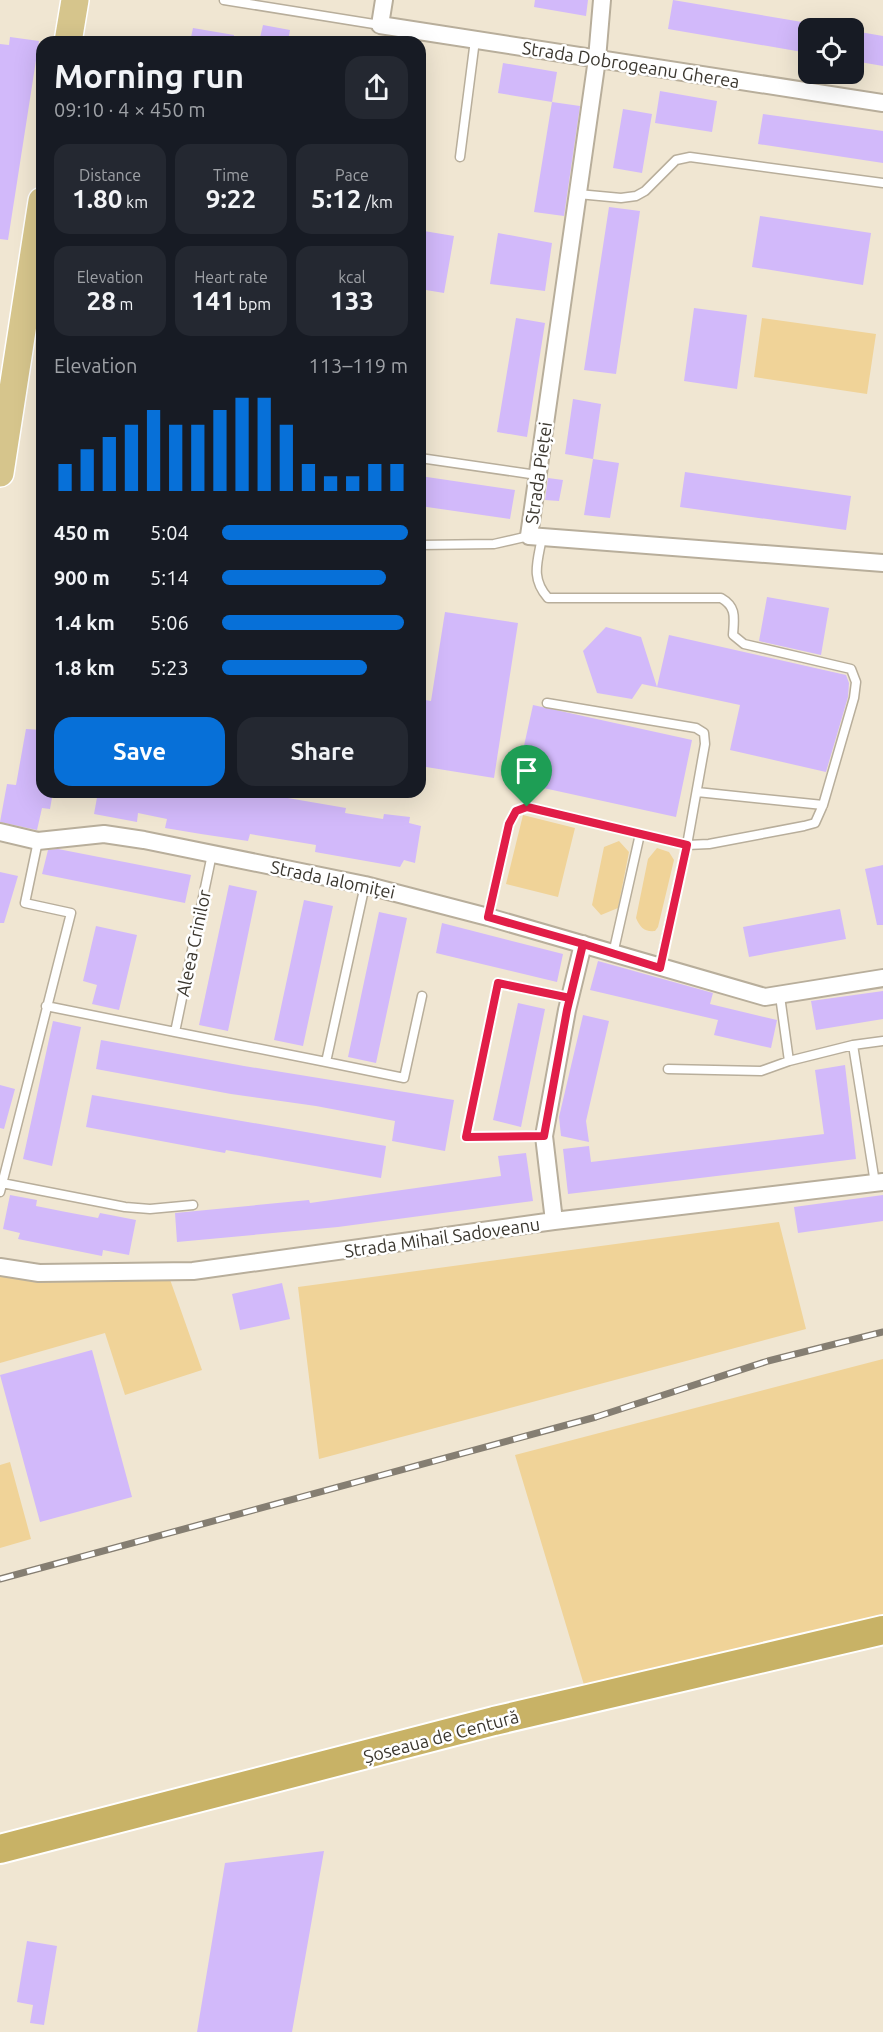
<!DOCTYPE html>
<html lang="en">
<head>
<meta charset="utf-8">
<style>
  :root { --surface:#171b24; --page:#242831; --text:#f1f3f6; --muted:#9ea1a6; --accent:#0770d8 }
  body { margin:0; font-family:Ubuntu,sans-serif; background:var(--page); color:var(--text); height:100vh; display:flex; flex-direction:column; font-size:22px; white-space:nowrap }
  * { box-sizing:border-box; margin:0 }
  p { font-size:20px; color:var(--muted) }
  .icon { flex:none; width:33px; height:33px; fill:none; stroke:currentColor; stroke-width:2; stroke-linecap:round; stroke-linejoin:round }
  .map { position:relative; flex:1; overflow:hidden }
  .sheet { position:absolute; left:36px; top:36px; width:390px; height:762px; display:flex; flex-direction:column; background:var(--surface); border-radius:18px; box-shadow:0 6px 24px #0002 }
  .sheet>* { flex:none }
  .controls { position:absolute; left:798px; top:18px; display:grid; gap:12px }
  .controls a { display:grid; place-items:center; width:66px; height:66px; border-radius:12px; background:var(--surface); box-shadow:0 6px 24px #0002; font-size:30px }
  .pin { position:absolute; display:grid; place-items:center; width:51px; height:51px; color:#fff; margin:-62px -26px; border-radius:50% 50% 50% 0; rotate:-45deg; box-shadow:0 0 6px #0007 }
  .pin .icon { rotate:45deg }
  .round { display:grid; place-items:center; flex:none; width:63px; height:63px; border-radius:18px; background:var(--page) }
  .headline { display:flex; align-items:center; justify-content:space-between; height:102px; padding:0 18px }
  h1 { font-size:33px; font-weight:700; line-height:45px }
  .stats { display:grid; grid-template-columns:repeat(3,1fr); gap:9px; height:102px; padding:6px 18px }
  .stats div { display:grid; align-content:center; border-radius:15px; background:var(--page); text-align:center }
  .stats b { font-size:26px; font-weight:700 }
  .stats small { font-size:16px; font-weight:400 }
  .stats p { font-size:16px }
  .chart { height:168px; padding:12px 18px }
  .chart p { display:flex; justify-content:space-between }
  .chart svg { width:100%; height:108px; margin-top:6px; stroke:var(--accent); stroke-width:6 }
  .action { display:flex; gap:12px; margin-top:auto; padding:12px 18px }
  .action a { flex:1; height:69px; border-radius:18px; background:var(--accent); color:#fff; font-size:24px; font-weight:700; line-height:69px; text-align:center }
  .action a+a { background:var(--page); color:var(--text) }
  ul { padding:0 18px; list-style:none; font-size:20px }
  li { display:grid; grid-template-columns:96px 72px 1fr; align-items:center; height:45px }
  li i { height:15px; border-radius:8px; background:var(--accent) }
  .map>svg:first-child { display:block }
  .green { fill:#f0d398 }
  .building { fill:#d2b9fa }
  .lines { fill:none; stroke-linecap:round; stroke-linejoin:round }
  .service-casing { stroke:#b8ae9b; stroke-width:11 }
  .minor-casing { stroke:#b8ae9b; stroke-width:20 }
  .primary-casing { stroke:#fff; stroke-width:30 }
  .trunk-casing { stroke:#fff; stroke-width:32 }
  .service { stroke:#fff; stroke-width:8 }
  .minor { stroke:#fff; stroke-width:16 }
  .primary { stroke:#d6c58c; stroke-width:27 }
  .trunk { stroke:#c8b266; stroke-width:28 }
  .rail-casing { stroke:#857e72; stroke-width:7 }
  .rail { stroke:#fff; stroke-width:4.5; stroke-dasharray:14; stroke-linecap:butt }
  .route-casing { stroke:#fff; stroke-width:12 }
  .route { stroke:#e11d48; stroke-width:8 }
  .labels { text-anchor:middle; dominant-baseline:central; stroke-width:5; stroke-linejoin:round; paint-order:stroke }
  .street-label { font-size:18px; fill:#3b372f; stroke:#fff }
</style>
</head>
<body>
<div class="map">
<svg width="883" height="2032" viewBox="0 0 883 2032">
  <rect width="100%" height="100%" fill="#f0e6d2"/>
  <path class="green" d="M 762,318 L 876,334 L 867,394 L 754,377 Z
    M 523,815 L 575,828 L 558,897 L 506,884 Z
    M 619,841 L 629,852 L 618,908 L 601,915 L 592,905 L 604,847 Z
    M 657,848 L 669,852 L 674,860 L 658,927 L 655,931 C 644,932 640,927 636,918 L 648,859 Z
    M 779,1222 L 806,1329 L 319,1459 L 298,1287 Z
    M 0,1267 L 167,1271 L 202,1370 L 125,1395 L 105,1333 L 0,1363 Z
    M 883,1359 L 883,1640 L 590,1705 L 515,1455 Z
    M 10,1462 L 31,1539 L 0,1548 L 0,1465 Z"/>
  <path class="building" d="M 535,0 L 588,0 L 586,16 L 534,7 Z
    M 673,0 L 808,23 L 808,53 L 668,29 Z
    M 263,25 L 290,30 L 288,42 L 259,42 Z
    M 193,28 L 234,35 L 233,42 L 190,42 Z
    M 854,31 L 883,36 L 883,66 L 854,61 Z
    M 10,37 L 39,41 L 8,240 L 0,239 L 0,44 L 9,45 Z
    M 503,63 L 557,72 L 552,102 L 498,93 Z
    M 660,91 L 717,101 L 712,132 L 655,123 Z
    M 552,102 L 580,106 L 564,216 L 534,212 Z
    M 623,109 L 652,114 L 642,173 L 613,168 Z
    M 763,114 L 883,131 L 883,163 L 758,144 Z
    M 609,207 L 640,211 L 616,374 L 584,370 Z
    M 760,216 L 871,233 L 863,285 L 752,267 Z
    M 424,231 L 454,236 L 444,293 L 420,289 L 420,255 Z
    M 498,233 L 552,243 L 545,291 L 490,284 Z
    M 694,308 L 747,315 L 737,389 L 684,381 Z
    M 516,318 L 545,323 L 527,437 L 497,432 Z
    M 573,399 L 601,404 L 593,459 L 565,454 Z
    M 593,459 L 619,463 L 610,518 L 584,515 Z
    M 685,472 L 851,496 L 846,530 L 680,507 Z
    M 420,476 L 515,490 L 510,519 L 420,506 Z
    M 548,478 L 563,480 L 559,501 L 545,500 Z
    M 767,597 L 829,608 L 821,655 L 759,641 Z
    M 445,612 L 518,623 L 494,778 L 420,766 L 420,699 L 431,701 Z
    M 606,627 L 641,637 L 657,687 L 669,635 L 846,675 L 849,683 L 848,697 L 826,772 L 730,750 L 740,705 L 642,684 L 632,699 L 597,693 L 583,651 Z
    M 533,705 L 692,740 L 676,817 L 516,782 Z
    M 26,729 L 42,730 L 42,792 L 53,792 L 50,809 L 42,808 L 37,830 L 0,822 L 7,784 L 16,785 Z
    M 98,792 L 253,792 L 346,808 L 345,813 L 383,819 L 384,814 L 410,817 L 409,823 L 421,826 L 415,863 L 404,860 L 400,867 L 315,852 L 316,845 L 250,834 L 248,841 L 201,834 L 165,828 L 167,819 L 138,813 L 137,822 L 94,814 Z
    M 58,849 L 191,875 L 185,903 L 42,874 L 48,850 Z
    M 883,865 L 883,925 L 877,925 L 865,869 Z
    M 0,872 L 18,876 L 4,923 L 0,923 Z
    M 229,885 L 257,891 L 228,1031 L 199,1025 Z
    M 304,900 L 333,906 L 303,1046 L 274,1040 Z
    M 840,909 L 846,939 L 749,957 L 743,927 Z
    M 379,912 L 407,918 L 376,1063 L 348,1057 Z
    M 442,923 L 563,954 L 557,982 L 436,953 Z
    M 96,926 L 137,935 L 119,1010 L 92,1004 L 97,985 L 83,981 Z
    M 598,961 L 713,993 L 710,1004 L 777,1020 L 771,1048 L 714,1035 L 718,1020 L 590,990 Z
    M 883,991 L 883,1019 L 816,1030 L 811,1001 Z
    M 518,1003 L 545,1009 L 521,1127 L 493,1120 Z
    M 583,1015 L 609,1021 L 586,1121 L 589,1142 L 561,1136 L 559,1117 Z
    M 53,1021 L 81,1027 L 52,1166 L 23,1159 Z
    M 101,1040 L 244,1066 L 454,1100 L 445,1151 L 392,1141 L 395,1121 L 316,1106 L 231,1094 L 96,1069 Z
    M 845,1065 L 856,1159 L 568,1194 L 563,1149 L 589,1146 L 591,1162 L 824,1134 L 815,1070 Z
    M 0,1085 L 15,1089 L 4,1129 L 0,1128 Z
    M 92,1095 L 386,1146 L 381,1178 L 226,1150 L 225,1153 L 86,1127 Z
    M 526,1153 L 533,1201 L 338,1227 L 177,1242 L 175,1213 L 309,1200 L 310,1203 L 501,1176 L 498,1156 Z
    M 10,1195 L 37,1200 L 36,1206 L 66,1212 L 98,1218 L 100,1213 L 136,1220 L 129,1255 L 103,1250 L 102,1256 L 18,1239 L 20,1233 L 3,1229 Z
    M 883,1195 L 883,1221 L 798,1233 L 794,1207 Z
    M 282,1283 L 290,1319 L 240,1330 L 232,1294 Z
    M 92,1350 L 132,1497 L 40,1522 L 0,1375 Z
    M 324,1851 L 292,2032 L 197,2032 L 225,1863 Z
    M 27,1941 L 57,1946 L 44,2025 L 30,2023 L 33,2005 L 17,2002 Z"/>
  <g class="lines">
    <g class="service-casing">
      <path id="service" d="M 224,0 L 380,25
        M 460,157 L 475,40
        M 578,194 L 621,198 L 636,196 L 645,191 L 676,160 L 690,157 L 883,183
        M 420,458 L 537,475
        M 420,545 L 494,544 L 529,536
        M 547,703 L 696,728 L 704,733 L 705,744 L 687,845 L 660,967
        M 697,792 L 823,805
        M 488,917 L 509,824 L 516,811 L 527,807 L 687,845 L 709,844 L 804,826 L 815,823 L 823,805 L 854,698 L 856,682 L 851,669 L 744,644 L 733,635 C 734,618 737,607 721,598 L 548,598 C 530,578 538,561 542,537
        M 613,954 L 640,834
        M 46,1006 L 175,1032 L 212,854
        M 175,1032 L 326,1062 L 365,885
        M 789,1061 L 853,1045
        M 326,1062 L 404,1078 L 422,996
        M 668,1069 L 761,1071 L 789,1061 L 780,996
        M 544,1136 L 466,1137 L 498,983 L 570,998
        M 2,1183 L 125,1207 L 150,1209 L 193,1205
        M 875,1183 L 853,1045 L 883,1041
        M 0,1192 L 71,913 L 25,903 L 38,841"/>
    </g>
    <g class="minor-casing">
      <path id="minor" d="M 384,0 L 380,25 L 883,103
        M 602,0 L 597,59 L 529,536 L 883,563
        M 0,832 L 38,841 L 104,834 L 144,840 L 365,885 L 488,917 L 765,997 L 883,978
        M 554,1221 L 544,1136 L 567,1010 L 583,944
        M 0,1267 L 39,1273 L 193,1271 L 554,1221 L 883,1182"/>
    </g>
    <g class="primary-casing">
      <path id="primary" d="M 68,42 L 75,0
        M 0,473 L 42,201"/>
    </g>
    <g class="trunk-casing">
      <path id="trunk" d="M 0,1849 L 494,1721 L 883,1630"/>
    </g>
    <use href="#service" class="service"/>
    <use href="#minor" class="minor"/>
    <use href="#primary" class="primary"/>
    <use href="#trunk" class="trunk"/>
    <g class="rail-casing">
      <path id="rail" d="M 0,1579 L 596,1417 L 768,1361 L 883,1332"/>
    </g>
    <use href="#rail" class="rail"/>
  </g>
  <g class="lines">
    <g class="route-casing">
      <path id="route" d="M 527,807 L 516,811 L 509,824 L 488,917 L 583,944 L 567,1010 L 544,1136 L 466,1137 L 498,983 L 570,998 L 583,944 L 660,968 L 687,845 L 527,807"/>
    </g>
    <use href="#route" class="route"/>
  </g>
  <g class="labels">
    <g class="street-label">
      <text transform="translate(631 64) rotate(9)">Strada Dobrogeanu Gherea</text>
      <text transform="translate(538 473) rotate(-82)">Strada Pieței</text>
      <text transform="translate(333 879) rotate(12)">Strada Ialomiței</text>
      <text transform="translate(193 943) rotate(-78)">Aleea Crinilor</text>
      <text transform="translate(442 1237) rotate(-8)">Strada Mihail Sadoveanu</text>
      <text transform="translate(441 1736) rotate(-15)">Șoseaua de Centură</text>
    </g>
  </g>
</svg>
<div class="controls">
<a><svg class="icon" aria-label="locate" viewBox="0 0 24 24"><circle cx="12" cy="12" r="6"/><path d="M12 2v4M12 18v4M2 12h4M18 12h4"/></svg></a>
</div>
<div class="pin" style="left:527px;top:807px;background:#1e9e55"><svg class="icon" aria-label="arrive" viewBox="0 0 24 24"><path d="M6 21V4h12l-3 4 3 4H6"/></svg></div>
<section class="sheet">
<div class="headline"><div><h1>Morning run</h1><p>09:10 · 4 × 450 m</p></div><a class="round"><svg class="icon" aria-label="share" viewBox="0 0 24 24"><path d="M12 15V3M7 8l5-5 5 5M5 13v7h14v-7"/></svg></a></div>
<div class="stats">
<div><p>Distance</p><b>1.80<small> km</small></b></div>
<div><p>Time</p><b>9:22</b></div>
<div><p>Pace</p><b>5:12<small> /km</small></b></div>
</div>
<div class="stats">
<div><p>Elevation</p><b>28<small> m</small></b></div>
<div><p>Heart rate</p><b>141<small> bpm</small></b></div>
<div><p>kcal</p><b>133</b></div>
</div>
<div class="chart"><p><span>Elevation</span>113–119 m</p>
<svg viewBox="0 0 160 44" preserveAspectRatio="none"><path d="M5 44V33M15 44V27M25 44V22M35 44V17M45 44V11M55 44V17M65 44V17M75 44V11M85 44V6M95 44V6M105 44V17M115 44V33M125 44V38M135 44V38M145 44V33M155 44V33"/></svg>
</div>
<ul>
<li><b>450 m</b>5:04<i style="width:100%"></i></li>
<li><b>900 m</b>5:14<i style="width:88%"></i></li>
<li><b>1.4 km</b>5:06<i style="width:98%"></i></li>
<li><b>1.8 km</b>5:23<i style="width:78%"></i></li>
</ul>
<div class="action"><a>Save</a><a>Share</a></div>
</section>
</div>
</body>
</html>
